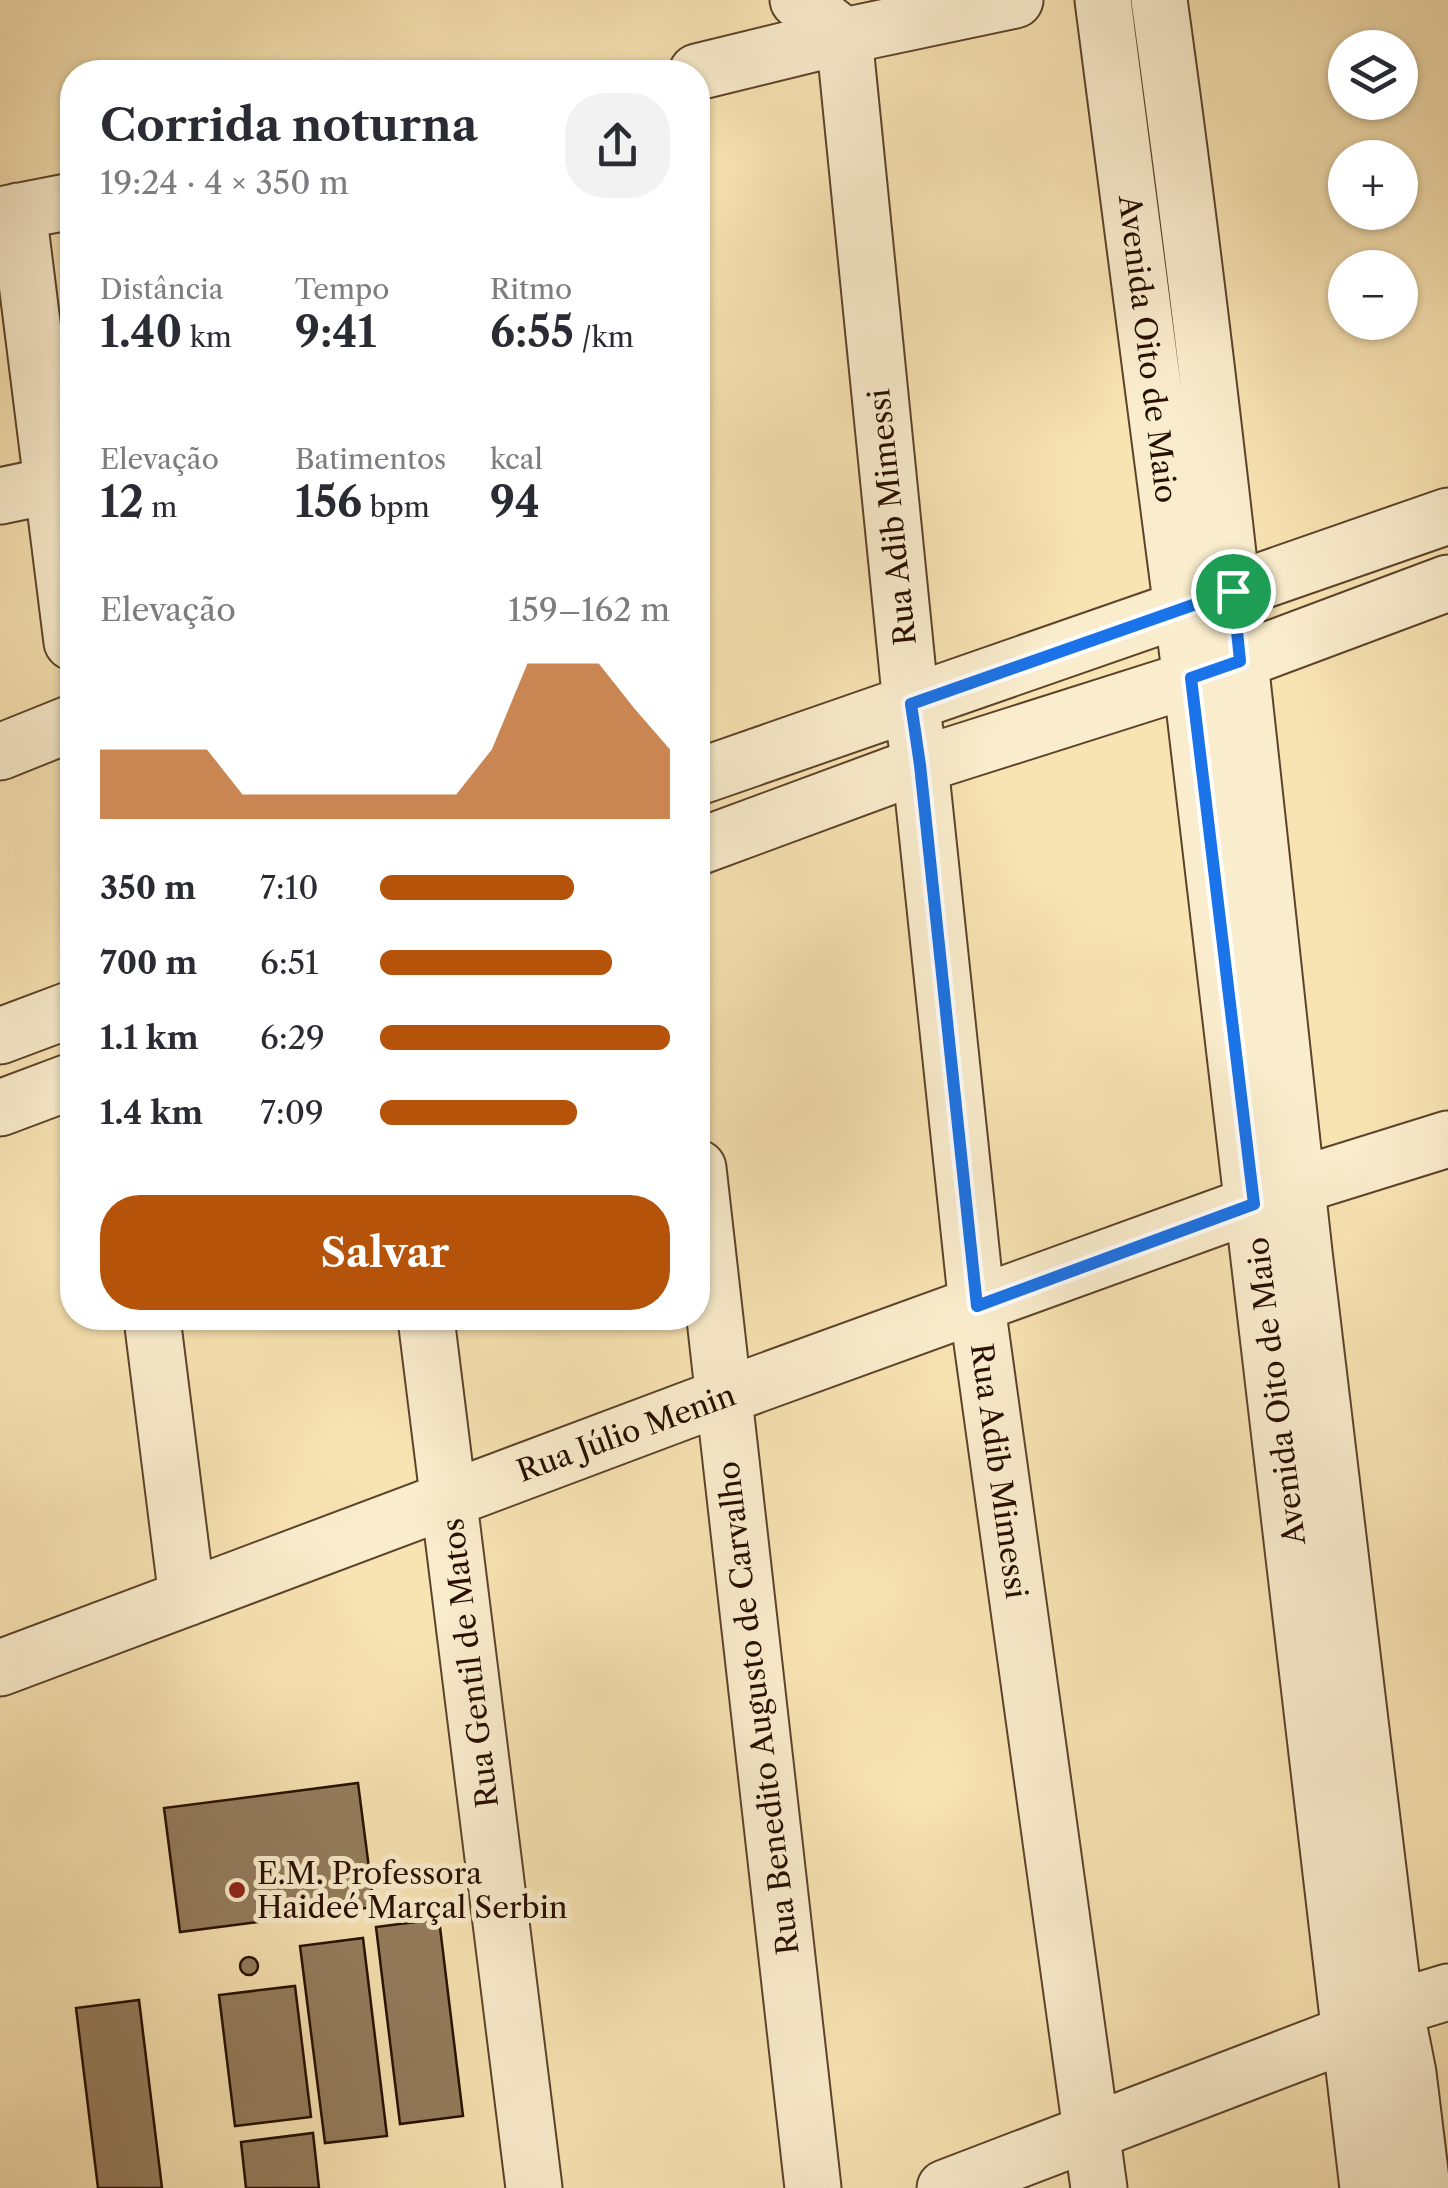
<!DOCTYPE html>
<html lang="pt">
<head>
<meta charset="utf-8">
<style>
  :root { --surface:#fff; --page:#f2f2f3; --text:#2b2b33; --muted:#7c7c81; --accent:#b45309 }
  body { margin:0; font-family:"Libre Caslon Text",serif; background:var(--page); color:var(--text); height:100vh; display:flex; flex-direction:column; font-size:38px; white-space:nowrap }
  * { box-sizing:border-box; margin:0 }
  p { font-size:32px; color:var(--muted) }
  .icon { flex:none; width:55px; height:55px; fill:none; stroke:currentColor; stroke-width:2; stroke-linecap:round; stroke-linejoin:round }
  .map { position:relative; flex:1; overflow:hidden }
  .details { position:absolute; left:60px; top:60px; width:650px; height:1270px; display:flex; flex-direction:column; background:var(--surface); border-radius:40px; box-shadow:0 2px 8px #0004 }
  .details>* { flex:none }
  .buttons { position:absolute; left:1328px; top:30px; display:grid; gap:20px }
  .buttons a { display:grid; place-items:center; width:90px; height:90px; border-radius:50%; background:var(--surface); box-shadow:0 2px 8px #0004; font-size:50px }
  .pin { position:absolute; display:grid; place-items:center; width:85px; height:85px; color:#fff; margin:-42px; border:5px solid #fff; border-radius:50%; box-shadow:0 2px 10px #0007 }
  .round { display:grid; place-items:center; flex:none; width:105px; height:105px; border-radius:40px; background:var(--page) }
  .headline { display:flex; align-items:center; justify-content:space-between; height:170px; padding:0 40px }
  h1 { font-size:45px; font-weight:800; line-height:75px }
  .metrics { display:grid; grid-template-columns:repeat(3,1fr); gap:15px; height:170px; padding:10px 40px }
  .metrics div { display:grid; align-content:center }
  .metrics b { font-size:42px; font-weight:800 }
  .metrics small { font-size:28px; font-weight:400 }
  .metrics p { font-size:28px }
  .chart { height:280px; padding:20px 40px }
  .chart p { display:flex; justify-content:space-between }
  .chart svg { width:100%; height:180px; margin-top:10px; fill:var(--accent); opacity:.7 }
  .cta { display:flex; gap:20px; margin-top:auto; padding:20px 40px }
  .cta a { flex:1; height:115px; border-radius:40px; background:var(--accent); color:#fff; font-size:40px; font-weight:800; line-height:115px; text-align:center }
  ul { padding:0 40px; list-style:none; font-size:32px }
  li { display:grid; grid-template-columns:160px 120px 1fr; align-items:center; height:75px }
  li i { height:25px; border-radius:12px; background:var(--accent) }
  .map>svg:first-child { display:block }
  .building { fill:#947d5d; stroke:#280e00; stroke-width:2.5 }
  .lines { fill:none; stroke-linecap:round; stroke-linejoin:round }
  .minor-casing { stroke:#5c432c; stroke-width:59 }
  .minor { stroke:#faedcd; stroke-width:55 }
  .route-casing { stroke:#fff; stroke-width:20 }
  .route { stroke:#1a73e8; stroke-width:12 }
  .poi-dot { fill:#8f2418; stroke:#faedcd; stroke-width:4 }
  .labels { text-anchor:middle; dominant-baseline:central; stroke-width:10; stroke-linejoin:round; paint-order:stroke }
  .street-label { font-size:30px; fill:#280e00; stroke:#faedcd }
  .poi-label { font-size:30px; fill:#280e00; stroke:#faedcd; text-anchor:start }
</style>
</head>
<body>
<div class="map">
<svg width="1448" height="2188" viewBox="0 0 1448 2188">
  <rect width="100%" height="100%" fill="#f8e3b2"/>
  <filter id="stains"><feTurbulence type="fractalNoise" baseFrequency=".002" numOctaves="4"/><feColorMatrix values="0 0 0 0 .2 0 0 0 0 .09 0 0 0 0 .02 0 0 0 .5 -.17"/></filter>
  <radialGradient id="worn" r=".72"><stop offset=".6" stop-color="#630" stop-opacity="0"/><stop offset="1" stop-color="#630" stop-opacity=".3"/></radialGradient>
  <path class="building" d="M 358,1783 L 374,1907 L 180,1932 L 164,1808 Z
    M 439,1919 L 463,2116 L 400,2124 L 376,1927 Z
    M 363,1938 L 387,2136 L 325,2143 L 300,1946 Z
    M240 1966a9 9 0 1 1 18 0a9 9 0 1 1-18 0Z
    M 295,1986 L 311,2117 L 235,2126 L 219,1995 Z
    M 139,2000 L 162,2188 L 98,2188 L 76,2008 Z
    M 313,2133 L 319,2188 L 246,2188 L 241,2142 Z"/>
  <g class="lines">
    <g class="minor-casing">
      <path id="minor" d="M 798,0 L 844,36 L 911,704 L 920,765 L 977,1306 L 1099,2188
        M 1103,0 L 1191,679 L 1368,2188
        M 1159,0 C 1217,416 1258,834 1304,1252 C 1332,1504 1365,1756 1395,2008 L 1408,2073 L 1422,2188
        M 697,72 L 844,36 L 1015,0
        M 18,211 L 72,642
        M 0,215 L 72,201
        M 0,496 L 72,481
        M 0,752 L 72,723
        M 698,777 L 1448,516
        M 698,847 L 920,765 L 1191,679 L 1448,583
        M 0,1036 L 72,1009
        M 0,1108 L 72,1081
        M 698,1168 L 813,2188
        M 1297,1186 L 1448,1139
        M 152,1318 L 187,1598
        M 426,1318 L 534,2188
        M 0,1668 L 722,1397 L 1254,1204
        M 1395,2008 L 1448,1992
        M 945,2188 L 1350,2033"/>
    </g>
    <use href="#minor" class="minor"/>
  </g>
  <g class="lines">
    <g class="route-casing">
      <path id="route" d="M 1233,591 L 1240,661 L 1191,678 L 1254,1204 L 977,1306 L 920,765 L 911,704 Z"/>
    </g>
    <use href="#route" class="route"/>
  </g>
  <circle class="poi-dot" cx="237" cy="1890" r="10"/>
  <g class="labels">
    <g class="street-label">
      <text transform="translate(1148 349) rotate(83)">Avenida Oito de Maio</text>
      <text transform="translate(892 517) rotate(-96)">Rua Adib Mimessi</text>
      <text transform="translate(1276 1391) rotate(-97)">Avenida Oito de Maio</text>
      <text transform="translate(626 1433) rotate(-20)">Rua Júlio Menin</text>
      <text transform="translate(999 1471) rotate(82)">Rua Adib Mimessi</text>
      <text transform="translate(470 1663) rotate(-97)">Rua Gentil de Matos</text>
      <text transform="translate(758 1708) rotate(-97)">Rua Benedito Augusto de Carvalho</text>
    </g>
    <g class="poi-label">
      <text x="257" y="1873">E.M. Professora<tspan x="257" dy="34">Haideé Marçal Serbin</tspan></text>
    </g>
  </g>
  <rect width="100%" height="100%" filter="url(#stains)"/>
  <rect width="100%" height="100%" fill="url(#worn)"/>
</svg>
<div class="buttons">
<a><svg class="icon" aria-label="layers" viewBox="0 0 24 24"><path d="M12 4l9 5-9 5-9-5zM3 14l9 5 9-5"/></svg></a>
<a>+</a>
<a>−</a>
</div>
<div class="pin" style="left:1233px;top:591px;background:#1e9e55"><svg class="icon" aria-label="arrive" viewBox="0 0 24 24"><path d="M6 21V4h12l-3 4 3 4H6"/></svg></div>
<section class="details">
<div class="headline"><div><h1>Corrida noturna</h1><p>19:24 · 4 × 350 m</p></div><a class="round"><svg class="icon" aria-label="share" viewBox="0 0 24 24"><path d="M12 15V3M7 8l5-5 5 5M5 13v7h14v-7"/></svg></a></div>
<div class="metrics">
<div><p>Distância</p><b>1.40<small> km</small></b></div>
<div><p>Tempo</p><b>9:41</b></div>
<div><p>Ritmo</p><b>6:55<small> /km</small></b></div>
</div>
<div class="metrics">
<div><p>Elevação</p><b>12<small> m</small></b></div>
<div><p>Batimentos</p><b>156<small> bpm</small></b></div>
<div><p>kcal</p><b>94</b></div>
</div>
<div class="chart"><p><span>Elevação</span>159–162 m</p>
<svg viewBox="0 0 160 44" preserveAspectRatio="none"><path d="M0 44V27L10 27L20 27L30 27L40 38L50 38L60 38L70 38L80 38L90 38L100 38L110 27L120 6L130 6L140 6L150 17L160 27V44z"/></svg>
</div>
<ul>
<li><b>350 m</b>7:10<i style="width:67%"></i></li>
<li><b>700 m</b>6:51<i style="width:80%"></i></li>
<li><b>1.1 km</b>6:29<i style="width:100%"></i></li>
<li><b>1.4 km</b>7:09<i style="width:68%"></i></li>
</ul>
<div class="cta"><a>Salvar</a></div>
</section>
</div>
</body>
</html>
